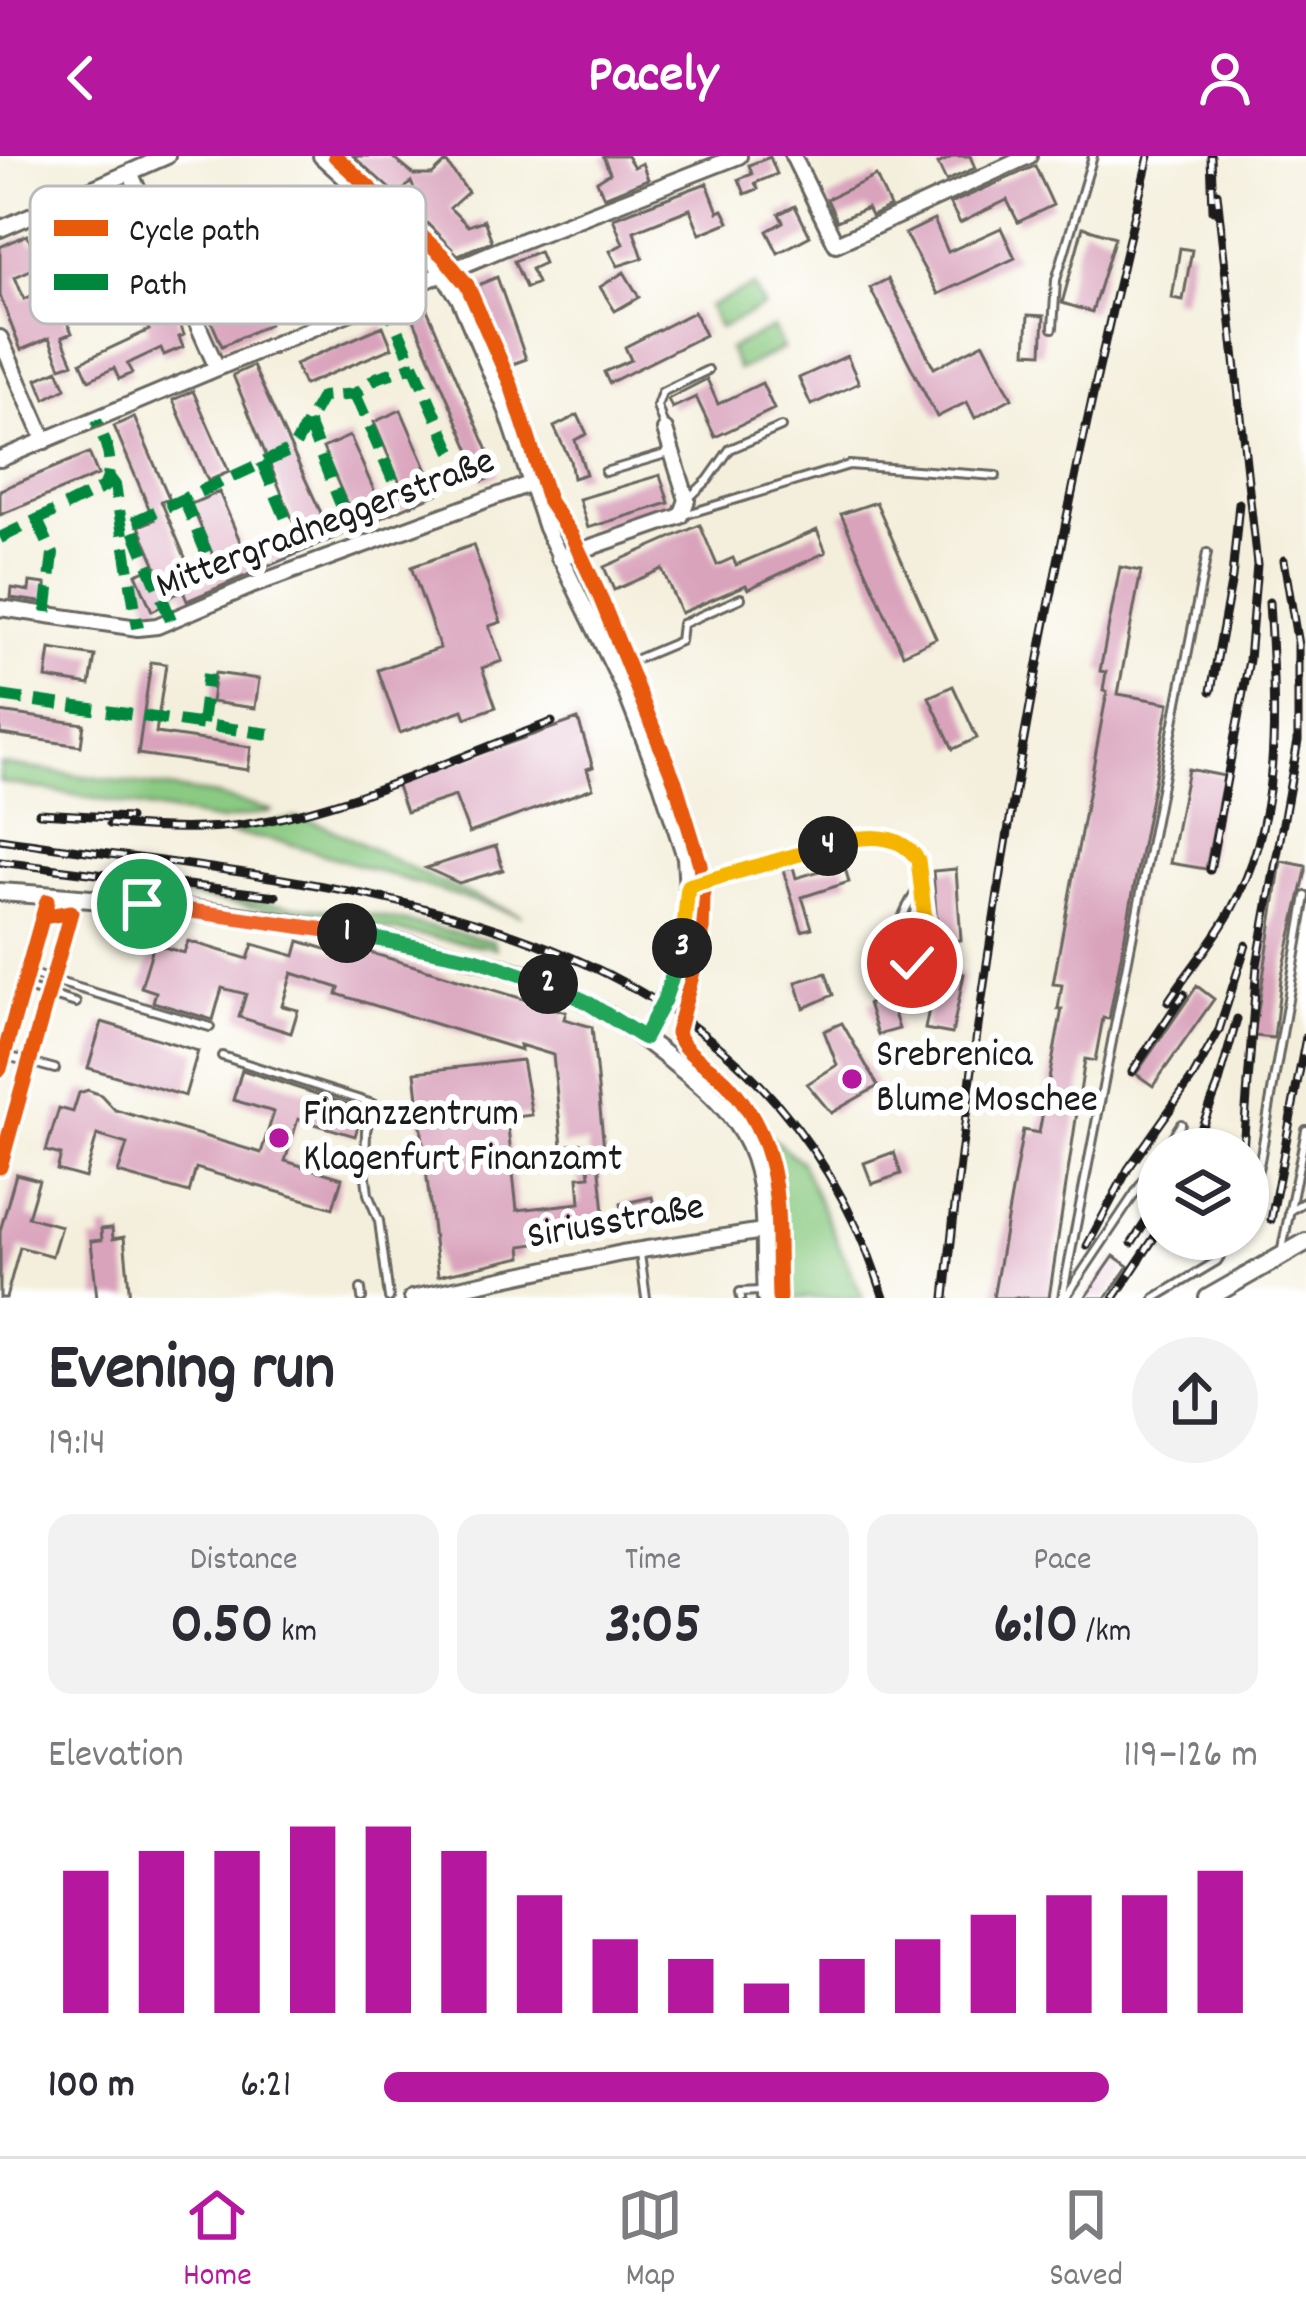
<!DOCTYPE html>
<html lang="en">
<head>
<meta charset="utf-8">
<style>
  :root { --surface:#fff; --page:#f2f2f3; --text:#2b2b33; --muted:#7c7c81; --line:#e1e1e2; --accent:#b5179e }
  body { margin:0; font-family:Dekko,sans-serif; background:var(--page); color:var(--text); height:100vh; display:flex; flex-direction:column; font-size:45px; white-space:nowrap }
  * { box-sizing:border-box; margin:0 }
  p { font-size:39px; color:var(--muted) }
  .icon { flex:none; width:66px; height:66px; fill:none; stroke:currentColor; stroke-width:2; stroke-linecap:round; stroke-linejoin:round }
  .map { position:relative; height:1142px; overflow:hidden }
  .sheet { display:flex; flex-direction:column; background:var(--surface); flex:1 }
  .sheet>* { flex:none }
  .controls { position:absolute; left:1137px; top:972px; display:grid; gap:24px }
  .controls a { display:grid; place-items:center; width:132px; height:132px; border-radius:50%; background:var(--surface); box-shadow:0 3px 9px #0004; font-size:60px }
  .pin { position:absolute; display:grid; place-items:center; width:102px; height:102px; color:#fff; margin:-51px; border:6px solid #fff; border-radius:50%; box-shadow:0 3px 12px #0007 }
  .km { position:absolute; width:60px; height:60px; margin:-30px; border-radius:50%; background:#222; color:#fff; font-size:33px; line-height:60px; text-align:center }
  .round { display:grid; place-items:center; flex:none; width:126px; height:126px; border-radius:63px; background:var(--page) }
  .head { display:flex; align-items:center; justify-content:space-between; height:204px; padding:0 48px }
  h1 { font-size:66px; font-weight:800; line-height:90px }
  .figures { display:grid; grid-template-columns:repeat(3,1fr); gap:18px; height:204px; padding:12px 48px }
  .figures div { display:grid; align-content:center; border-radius:24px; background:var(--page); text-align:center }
  .figures b { font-size:60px; font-weight:800 }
  .figures small { font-size:33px; font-weight:400 }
  .figures p { font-size:33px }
  .chart { height:336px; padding:24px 48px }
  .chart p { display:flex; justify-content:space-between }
  .chart svg { width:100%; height:216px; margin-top:12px; stroke:var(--accent); stroke-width:6 }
  ul { padding:0 48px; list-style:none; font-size:39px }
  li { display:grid; grid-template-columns:192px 144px 1fr; align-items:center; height:90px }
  li i { height:30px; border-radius:15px; background:var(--accent) }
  header { display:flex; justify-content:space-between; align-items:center; height:156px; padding:0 48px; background:var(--accent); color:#fff; font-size:54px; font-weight:800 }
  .tabs { display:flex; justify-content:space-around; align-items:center; height:168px; border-top:3px solid var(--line); background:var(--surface); font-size:33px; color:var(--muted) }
  .tabs a { display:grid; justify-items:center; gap:6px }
  .tabs .selected { color:var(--accent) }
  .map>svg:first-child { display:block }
  .green { fill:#8aca82; stroke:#53734f; stroke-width:3 }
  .building { fill:#d9a3bc }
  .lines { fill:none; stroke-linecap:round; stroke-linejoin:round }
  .service-casing { stroke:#68665f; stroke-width:12 }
  .minor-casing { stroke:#68665f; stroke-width:20 }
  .tertiary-casing { stroke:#68665f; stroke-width:22 }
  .service { stroke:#fff; stroke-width:6 }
  .minor { stroke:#fff; stroke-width:14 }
  .tertiary { stroke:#fff; stroke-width:16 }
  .rail-casing { stroke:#1c1c1c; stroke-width:9 }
  .rail { stroke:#fff; stroke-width:4.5; stroke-dasharray:14; stroke-linecap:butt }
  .quiet { stroke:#00873e; stroke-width:12; stroke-dasharray:24 12; stroke-linecap:butt }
  .cycleway-casing { stroke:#fff; stroke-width:22 }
  .cycleway { stroke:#e8590c; stroke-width:15 }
  .split-1-casing { stroke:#fff; stroke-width:24 }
  .split-2-casing { stroke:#fff; stroke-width:24 }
  .split-3-casing { stroke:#fff; stroke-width:24 }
  .split-4-casing { stroke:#fff; stroke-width:24 }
  .split-5-casing { stroke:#fff; stroke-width:24 }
  .split-1 { stroke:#f0652b; stroke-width:15 }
  .split-2 { stroke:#22a559; stroke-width:15 }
  .split-3 { stroke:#22a559; stroke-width:15 }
  .split-4 { stroke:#f5b400; stroke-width:15 }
  .split-5 { stroke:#f5b400; stroke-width:15 }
  .poi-dot { fill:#b5179e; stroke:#fff; stroke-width:4.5 }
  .labels { text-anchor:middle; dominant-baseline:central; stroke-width:12; stroke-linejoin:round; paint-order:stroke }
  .street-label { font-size:39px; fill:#1c1c1c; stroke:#fff }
  .poi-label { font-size:39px; fill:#1c1c1c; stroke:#fff; text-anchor:start }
  .key { fill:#fff; stroke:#bbb; stroke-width:3 }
  .key-label { font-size:33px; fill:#1c1c1c }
</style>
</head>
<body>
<header><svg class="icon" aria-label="back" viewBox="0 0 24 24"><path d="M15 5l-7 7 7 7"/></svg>Pacely<svg class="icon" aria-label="person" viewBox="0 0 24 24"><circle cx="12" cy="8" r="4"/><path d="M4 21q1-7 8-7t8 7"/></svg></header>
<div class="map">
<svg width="1306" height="1142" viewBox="0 0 1306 1142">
  <rect width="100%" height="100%" fill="#fff"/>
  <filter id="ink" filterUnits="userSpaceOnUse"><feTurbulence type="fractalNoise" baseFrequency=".00833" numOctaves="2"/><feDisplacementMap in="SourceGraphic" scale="24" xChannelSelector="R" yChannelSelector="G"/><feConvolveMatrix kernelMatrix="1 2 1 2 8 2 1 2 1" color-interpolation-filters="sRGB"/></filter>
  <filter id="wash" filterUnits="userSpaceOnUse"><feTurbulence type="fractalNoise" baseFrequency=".004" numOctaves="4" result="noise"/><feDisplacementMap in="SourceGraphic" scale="48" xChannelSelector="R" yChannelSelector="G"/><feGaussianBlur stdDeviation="2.7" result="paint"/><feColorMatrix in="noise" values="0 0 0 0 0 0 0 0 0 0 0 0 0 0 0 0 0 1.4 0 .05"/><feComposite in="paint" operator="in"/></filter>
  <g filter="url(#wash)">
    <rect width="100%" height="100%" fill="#f4efdc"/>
    <path class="green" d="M 754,130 L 764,151 L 719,172 L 709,151 Z
      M 773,172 L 783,193 L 738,214 L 729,193 Z
      M 0,608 L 208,638 L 273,655 L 221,665 L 0,626 Z
      M 294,662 L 323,669 L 435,724 L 522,760 L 284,686 L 226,677 Z
      M 161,736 L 373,759 L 493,785 L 496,792 Z
      M 767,978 L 801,1006 L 863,1142 L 782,1142 L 778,1017 Z"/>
    <g id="blocks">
      <path class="building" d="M 353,0 L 391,0 L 414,19 L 432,19 L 446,6 L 468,36 L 450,52 L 468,70 L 484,64 L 492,85 L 458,99 L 422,62 L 425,59 L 411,26 L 398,40 Z
        M 603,0 L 627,0 L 634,11 L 642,7 L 648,23 L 604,41 L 597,25 L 610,17 Z
        M 954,0 L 970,0 L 975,12 L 946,25 L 938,8 Z
        M 770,1 L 777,18 L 755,27 L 758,33 L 745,38 L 739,23 L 752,18 L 749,9 Z
        M 1035,10 L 1053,49 L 1018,66 L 1007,44 L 960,67 L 950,48 Z
        M 876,20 L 890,51 L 871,60 L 867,52 L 837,65 L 827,43 Z
        M 707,27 L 718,56 L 723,54 L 729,66 L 700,78 L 690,53 L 672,60 L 634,75 L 643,102 L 618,110 L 610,95 L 623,88 L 613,62 Z
        M 119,42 L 128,62 L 91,77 L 93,82 L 45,99 L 48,106 L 15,121 L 24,143 L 60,127 L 56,118 L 71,112 L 77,126 L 62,131 L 65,138 L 57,142 L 72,177 L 62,181 L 73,207 L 61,211 L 49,182 L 21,194 L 0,140 L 0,91 L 27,79 L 31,88 L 54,77 L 51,70 Z
        M 795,50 L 810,80 L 778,97 L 767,75 L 783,66 L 779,58 Z
        M 934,64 L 948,96 L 1001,72 L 1015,102 L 938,138 L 905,78 Z
        M 1083,71 L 1115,81 L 1092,156 L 1062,147 Z
        M 1180,92 L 1192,94 L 1183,144 L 1172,142 Z
        M 539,95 L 544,107 L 531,113 L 537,127 L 526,132 L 514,105 Z
        M 624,116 L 639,141 L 615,155 L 600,131 Z
        M 497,121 L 526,203 L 510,209 L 478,129 Z
        M 251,123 L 269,168 L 222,190 L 208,158 L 236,145 L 230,132 Z
        M 888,123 L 934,212 L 984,187 L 1012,242 L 975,262 L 967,246 L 937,261 L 870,132 Z
        M 160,140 L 167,154 L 174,152 L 184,179 L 179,181 L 183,191 L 164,199 L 161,192 L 127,208 L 132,217 L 119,223 L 114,212 L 89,224 L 81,206 L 149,174 L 138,150 Z
        M 423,144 L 498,318 L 483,325 L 408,150 Z
        M 694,156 L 705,179 L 609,227 L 604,216 L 631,204 L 625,191 Z
        M 1028,159 L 1044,160 L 1042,197 L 1026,196 Z
        M 383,170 L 392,192 L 304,229 L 295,208 Z
        M 847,200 L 859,227 L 811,249 L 799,222 Z
        M 253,210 L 328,372 L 353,362 L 323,292 L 350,280 L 381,350 L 405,339 L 374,266 L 401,254 L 437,338 L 187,445 L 183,435 L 160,445 L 162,450 L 152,455 L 136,418 L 156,410 L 139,370 L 154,364 L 114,270 L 134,261 L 169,342 L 161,345 L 197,429 L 221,418 L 191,348 L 219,336 L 249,406 L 301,384 L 233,219 Z
        M 58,214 L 66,232 L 45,243 L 37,223 Z
        M 707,223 L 718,248 L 762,227 L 774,253 L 715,281 L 696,241 L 672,252 L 668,243 Z
        M 193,235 L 229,316 L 208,325 L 173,244 Z
        M 578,259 L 587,278 L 575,284 L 586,318 L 573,322 L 570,304 L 554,271 Z
        M 89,297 L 98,319 L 0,359 L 0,334 Z
        M 660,319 L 669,347 L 588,372 L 579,343 Z
        M 876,346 L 936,482 L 903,498 L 841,358 Z
        M 700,369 L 717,409 L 733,402 L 736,409 L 817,374 L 826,396 L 748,433 L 746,429 L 681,457 L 662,413 L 614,434 L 604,411 Z
        M 473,389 L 501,466 L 489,470 L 502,505 L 482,512 L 496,551 L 466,562 L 463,554 L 400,577 L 378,514 L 440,492 L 411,411 Z
        M 1120,411 L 1141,415 L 1118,538 L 1169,547 L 1109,863 L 1103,862 L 1095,905 L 1085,903 L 1049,1142 L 993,1142 L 1023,974 L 1039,977 L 1062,853 L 1058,853 L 1062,829 L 1053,828 L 1107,536 L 1103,535 L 1106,516 L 1100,515 Z
        M 30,426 L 46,428 L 47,447 L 11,442 L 12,432 L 29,435 Z
        M 50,493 L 95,500 L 90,529 L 46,522 Z
        M 151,506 L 166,508 L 156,577 L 251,591 L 248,614 L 138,598 Z
        M 215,517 L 259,523 L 255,552 L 211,546 Z
        M 953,530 L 977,582 L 953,593 L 929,541 Z
        M 0,556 L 84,568 L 81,590 L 0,578 Z
        M 578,563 L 593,611 L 587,613 L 593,632 L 469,677 L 455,640 L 406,656 L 396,627 Z
        M 1188,613 L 1224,620 L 1206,713 L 1170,707 Z
        M 496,690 L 503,714 L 459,727 L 426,712 Z
        M 1281,705 L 1306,710 L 1306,715 L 1281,823 L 1274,882 L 1254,880 Z
        M 844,708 L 849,726 L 802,741 L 812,772 L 802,775 L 783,714 L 793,711 L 796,722 Z
        M 956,713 L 961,784 L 938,786 L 933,715 Z
        M 188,785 L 248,803 L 253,788 L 295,800 L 299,785 L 349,800 L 352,791 L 566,856 L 564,863 L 592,871 L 605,1003 L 599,1004 L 606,1078 L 521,1090 L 522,1101 L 438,1120 L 415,916 L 522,904 L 532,959 L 507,962 L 517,1054 L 580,1047 L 578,1021 L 590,1020 L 587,987 L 562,990 L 553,899 L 520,889 L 521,894 L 337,838 L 339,832 L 292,817 L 282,850 L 298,854 L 291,877 L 239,861 L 246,838 L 222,832 L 213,864 L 153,846 L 156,836 L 141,831 L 154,788 L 184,797 Z
        M 937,813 L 964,818 L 952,878 L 925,873 Z
        M 826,817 L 833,839 L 804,852 L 796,826 Z
        M 1197,830 L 1214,843 L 1153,930 L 1136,918 Z
        M 889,841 L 899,873 L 878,879 L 868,847 Z
        M 102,866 L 198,895 L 185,940 L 88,912 Z
        M 842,867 L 878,930 L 831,957 L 807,928 L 837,909 L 824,875 Z
        M 242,914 L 363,953 L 355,980 L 298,963 L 285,1005 L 342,1022 L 333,1052 L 196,1012 L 189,1037 L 118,1017 L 127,988 L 97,979 L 85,1022 L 57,1014 L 61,999 L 46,995 L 59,952 L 73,956 L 79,937 L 88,934 L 101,939 L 115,954 L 261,997 L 274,956 L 233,944 Z
        M 894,996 L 901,1018 L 872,1028 L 864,1007 Z
        M 16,1018 L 39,1024 L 28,1061 L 61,1070 L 52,1100 L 20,1091 L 6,1142 L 0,1142 L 0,1075 Z
        M 652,1041 L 658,1065 L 626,1072 L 621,1048 Z
        M 112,1072 L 113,1083 L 124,1081 L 130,1142 L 97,1142 L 91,1085 L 102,1084 L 101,1073 Z
        M 1114,1100 L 1128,1110 L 1106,1142 L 1085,1142 Z"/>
    </g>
  </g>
  <g filter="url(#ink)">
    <use href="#blocks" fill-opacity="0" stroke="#68665f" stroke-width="3"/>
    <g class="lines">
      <g class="service-casing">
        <path id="service" d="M 1053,172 L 1056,124 L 1093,0
          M 664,271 L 657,250 L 662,236 L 708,214
          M 605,316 L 669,297
          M 689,342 L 708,324 L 730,293 L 781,271
          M 684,359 L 849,309 L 996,320
          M 618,511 L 680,485 L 682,468 L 741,442
          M 847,683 C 866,678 908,680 917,702 C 926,722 925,765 927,788 L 926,798 L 912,807 L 898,799 C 893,773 906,749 921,729
          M 31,818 L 210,871
          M 27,832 L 76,847
          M 7,900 L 55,913
          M 222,900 L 373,948 L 366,975 L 365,1012 L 368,1038 L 379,1065 L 389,1142
          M 1165,993 L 1181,968
          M 1248,1052 L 1260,1005 L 1306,740
          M 1289,1055 L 1306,1045
          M 640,1098 L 646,1142
          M 1281,1098 L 1306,974
          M 361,1133 L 362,1142
          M 741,1142 L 740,1136 L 760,1135
          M 1062,1142 L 1207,397
          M 1065,1142 L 1158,1003
          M 1155,1142 L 1217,1105 L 1231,1083"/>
      </g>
      <g class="minor-casing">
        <path id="minor" d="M 321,0 L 430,99 L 459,142 L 507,255 L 546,372 L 625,535 L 661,627 L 685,701 L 688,753 L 677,812 L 644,882
          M 793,0 L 836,88 L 1029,0
          M 130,16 L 217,212
          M 0,73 L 167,0
          M 0,182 L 45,285
          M 0,303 L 506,91 L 739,0
          M 559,402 L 681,360 L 687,344 L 665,274
          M 0,452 L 138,472 L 157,470 L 251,430 L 532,327
          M 688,730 L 845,684
          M 0,913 L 48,739
          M 412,1142 L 622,1097 L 763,1075"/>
      </g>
      <g class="tertiary-casing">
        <path id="tertiary" d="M 0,736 C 124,744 248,758 370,781 C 433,793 496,805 555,831 C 599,850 640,878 677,909 C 706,932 733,955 749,989 C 770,1035 763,1093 766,1142
          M 1208,1142 L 1306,1086"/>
      </g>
      <use href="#service" class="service"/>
      <use href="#minor" class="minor"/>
      <use href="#tertiary" class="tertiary"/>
      <g class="rail-casing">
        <path id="rail" d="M 1211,0 L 1213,54
          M 1211,535 L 1232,422 L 1239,347
          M 39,657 L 129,662
          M 110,668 C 156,673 202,675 248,668 C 347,653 457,601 552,566
          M 0,683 C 346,734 756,744 884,1142
          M 0,706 L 276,740
          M 1210,714 L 1249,504 L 1257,409 L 1217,37
          M 1168,846 C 1188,815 1213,787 1231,754 C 1284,658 1275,552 1269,446
          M 1132,916 L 1184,838
          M 1193,993 L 1218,930 L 1237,863
          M 1243,993 L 1257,809 L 1298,585 L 1298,489 L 1284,404
          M 1271,1064 L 1306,881
          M 1132,1087 L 1158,1047
          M 1087,1090 L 1128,1013 L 1193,921 L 1219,874 L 1246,789
          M 945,1142 C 984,756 1056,376 1149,0
          M 1114,1142 L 1158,1076"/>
      </g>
      <use href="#rail" class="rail"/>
      <path class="quiet" d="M 384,142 L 452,296
        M 355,238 L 393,324
        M 308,267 L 341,349
        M 262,306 L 290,372
        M 109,321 L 115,329 L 138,472
        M 183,341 L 211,408
        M 37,364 L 53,398 L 46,459
        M 0,382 L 104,331 C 116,307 106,287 96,264
        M 171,464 L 131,367 L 293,293 L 322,241 L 355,238 L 376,222 L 416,209
        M 0,540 L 269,578
        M 202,568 L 208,518"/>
      <g class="cycleway-casing">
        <path id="cycleway" d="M 335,0 L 443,100 L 467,129 L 511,229 L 549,346 L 572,380 L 598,436 L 675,626 L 700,708 L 703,739 L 702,781 L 677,877 C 685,900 713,911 729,929 C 787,994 776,1061 779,1142
          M 0,913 L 47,745
          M 0,1011 L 71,756 L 43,761"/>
      </g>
      <use href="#cycleway" class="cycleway"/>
    </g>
  </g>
  <g class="lines" filter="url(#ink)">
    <g class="split-1-casing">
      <path id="split-1" d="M 142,748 L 347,777"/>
    </g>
    <g class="split-2-casing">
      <path id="split-2" d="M 347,777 L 476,803 L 548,828"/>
    </g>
    <g class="split-3-casing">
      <path id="split-3" d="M 548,828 L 585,845 L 644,882 L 664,844 L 682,792"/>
    </g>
    <g class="split-4-casing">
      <path id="split-4" d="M 682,792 L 688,730 L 828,690"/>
    </g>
    <g class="split-5-casing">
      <path id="split-5" d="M 828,690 C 858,680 898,673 918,704 L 928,788 L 926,798 L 912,807"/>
    </g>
    <use href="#split-1" class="split-1"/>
    <use href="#split-2" class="split-2"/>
    <use href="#split-3" class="split-3"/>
    <use href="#split-4" class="split-4"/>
    <use href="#split-5" class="split-5"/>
  </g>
  <g class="poi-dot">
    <circle cx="852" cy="923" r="12"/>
    <circle cx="279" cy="982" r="12"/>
  </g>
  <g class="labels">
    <g class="street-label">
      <text transform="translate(326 370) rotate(-21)">Mittergradneggerstraße</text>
      <text transform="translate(616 1068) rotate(-10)">Siriusstraße</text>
    </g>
    <g class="poi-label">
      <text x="876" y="901">Srebrenica<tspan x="876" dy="45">Blume Moschee</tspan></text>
      <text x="303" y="960">Finanzzentrum<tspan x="303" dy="45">Klagenfurt Finanzamt</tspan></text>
    </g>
  </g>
  <rect x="30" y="30" width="396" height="138" rx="18" class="key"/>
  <rect x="54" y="64" width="54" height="16" fill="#e8590c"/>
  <rect x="54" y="118" width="54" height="16" fill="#00873e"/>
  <g class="key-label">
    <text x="129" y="84">Cycle path</text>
    <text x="129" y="138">Path</text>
  </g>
</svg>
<div class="controls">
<a><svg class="icon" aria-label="layers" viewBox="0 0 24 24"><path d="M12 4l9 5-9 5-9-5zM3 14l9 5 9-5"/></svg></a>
</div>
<div class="pin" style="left:142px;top:748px;background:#1e9e55"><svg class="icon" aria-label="arrive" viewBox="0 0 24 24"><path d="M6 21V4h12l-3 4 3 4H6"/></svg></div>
<div class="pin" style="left:912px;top:807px;background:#d93025"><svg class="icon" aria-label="check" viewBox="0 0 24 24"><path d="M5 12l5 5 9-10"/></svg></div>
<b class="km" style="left:347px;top:777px">1</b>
<b class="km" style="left:548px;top:828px">2</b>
<b class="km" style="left:682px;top:792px">3</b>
<b class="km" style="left:828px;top:690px">4</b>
</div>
<section class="sheet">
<div class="head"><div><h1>Evening run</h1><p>19:14</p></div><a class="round"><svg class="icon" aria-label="share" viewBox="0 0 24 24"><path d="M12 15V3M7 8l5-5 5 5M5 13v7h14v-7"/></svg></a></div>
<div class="figures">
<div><p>Distance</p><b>0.50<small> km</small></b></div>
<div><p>Time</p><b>3:05</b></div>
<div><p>Pace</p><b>6:10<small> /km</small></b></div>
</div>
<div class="chart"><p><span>Elevation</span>119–126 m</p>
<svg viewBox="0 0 160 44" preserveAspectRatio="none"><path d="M5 44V15M15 44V11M25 44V11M35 44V6M45 44V6M55 44V11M65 44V20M75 44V29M85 44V33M95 44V38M105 44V33M115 44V29M125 44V24M135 44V20M145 44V20M155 44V15"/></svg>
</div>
<ul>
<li><b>100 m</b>6:21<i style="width:83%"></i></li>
</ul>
</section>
<nav class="tabs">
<a class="selected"><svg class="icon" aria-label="home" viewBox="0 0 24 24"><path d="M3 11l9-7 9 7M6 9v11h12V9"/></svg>Home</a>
<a><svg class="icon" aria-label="map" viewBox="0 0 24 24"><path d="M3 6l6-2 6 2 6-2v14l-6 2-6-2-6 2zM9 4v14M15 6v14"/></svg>Map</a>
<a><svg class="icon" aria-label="saved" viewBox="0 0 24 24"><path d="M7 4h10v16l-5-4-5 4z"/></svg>Saved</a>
</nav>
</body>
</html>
